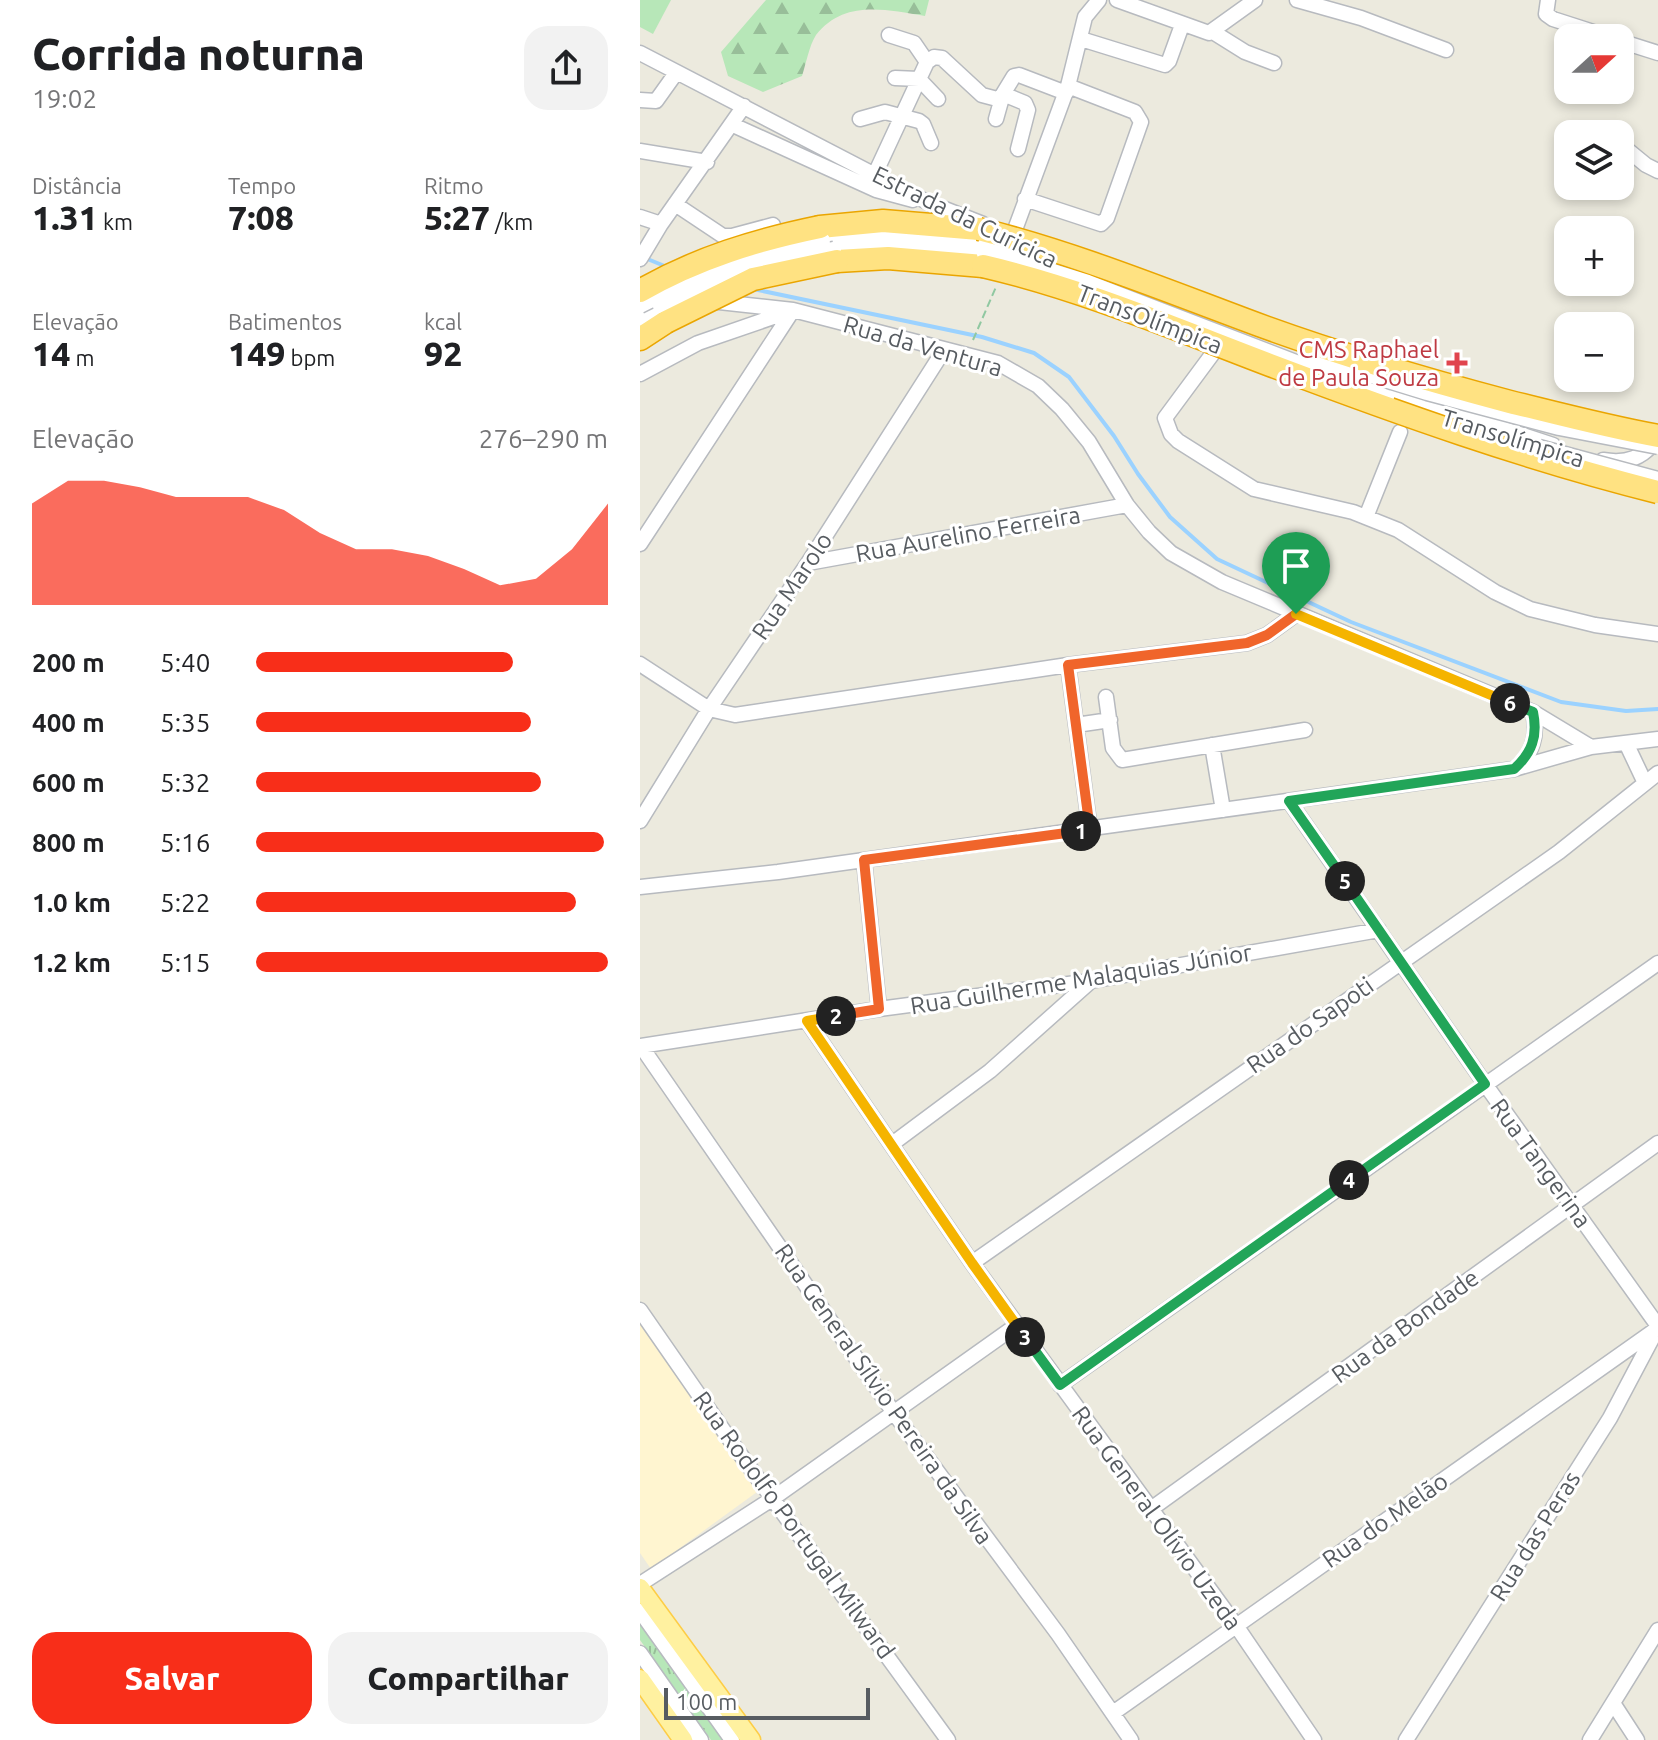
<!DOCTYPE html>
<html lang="pt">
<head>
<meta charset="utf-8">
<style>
  :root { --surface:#fff; --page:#f2f2f2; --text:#202124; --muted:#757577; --accent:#f82e19 }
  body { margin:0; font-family:Ubuntu,sans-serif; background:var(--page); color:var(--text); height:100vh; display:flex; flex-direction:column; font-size:30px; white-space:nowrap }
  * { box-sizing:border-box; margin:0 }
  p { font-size:26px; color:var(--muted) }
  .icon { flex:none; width:44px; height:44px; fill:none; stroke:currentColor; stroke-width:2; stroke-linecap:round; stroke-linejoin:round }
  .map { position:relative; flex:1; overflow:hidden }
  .details { display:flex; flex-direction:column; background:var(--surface); width:640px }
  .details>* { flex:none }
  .needle { width:52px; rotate:69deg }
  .tools { position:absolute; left:914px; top:24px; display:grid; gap:16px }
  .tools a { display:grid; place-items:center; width:80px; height:80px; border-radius:16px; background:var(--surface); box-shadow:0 4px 12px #0003; font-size:40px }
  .scale { position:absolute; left:24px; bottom:20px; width:206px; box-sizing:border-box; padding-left:8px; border:4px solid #575c61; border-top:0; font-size:22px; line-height:28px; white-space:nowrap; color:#575c61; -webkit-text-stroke:6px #fff; paint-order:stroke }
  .pin { position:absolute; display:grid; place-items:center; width:68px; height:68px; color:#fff; margin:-82px -34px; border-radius:50% 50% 50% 0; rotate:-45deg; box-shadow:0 0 8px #0007 }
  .pin .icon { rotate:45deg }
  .km { position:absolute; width:40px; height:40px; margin:-20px; border-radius:50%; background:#222; color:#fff; font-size:22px; line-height:40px; text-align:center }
  .round { display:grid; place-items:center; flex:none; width:84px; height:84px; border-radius:24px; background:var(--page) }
  .head { display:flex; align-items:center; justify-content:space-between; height:136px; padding:0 32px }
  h1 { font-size:44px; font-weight:800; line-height:60px }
  .stats { display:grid; grid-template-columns:repeat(3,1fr); gap:12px; height:136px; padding:8px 32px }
  .stats div { display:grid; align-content:center }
  .stats b { font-size:34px; font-weight:800 }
  .stats small { font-size:22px; font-weight:400 }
  .stats p { font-size:22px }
  .chart { height:224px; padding:16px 32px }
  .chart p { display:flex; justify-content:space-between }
  .chart svg { width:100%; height:144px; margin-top:8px; fill:var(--accent); opacity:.7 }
  .cta { display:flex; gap:16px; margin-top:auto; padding:16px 32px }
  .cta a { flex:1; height:92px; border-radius:24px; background:var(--accent); color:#fff; font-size:32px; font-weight:800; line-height:92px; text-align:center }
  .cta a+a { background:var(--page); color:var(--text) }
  ul { padding:0 32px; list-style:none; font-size:26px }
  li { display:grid; grid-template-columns:128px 96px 1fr; align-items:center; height:60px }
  li i { height:20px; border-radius:10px; background:var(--accent) }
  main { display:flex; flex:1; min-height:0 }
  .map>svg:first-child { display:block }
  .commercial { fill:#fff5d0 }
  .grass { fill:url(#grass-tufts) }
  .forest { fill:url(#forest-firs) }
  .green { fill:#b7e7b8 }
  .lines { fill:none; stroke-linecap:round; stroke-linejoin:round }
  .stream { stroke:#9bd2ff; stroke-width:4 }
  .minor-casing { stroke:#b7babf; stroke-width:17 }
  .major-casing { stroke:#fdcd46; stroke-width:21 }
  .highway-casing { stroke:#eaa500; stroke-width:25 }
  .path { stroke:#90c8a1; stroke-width:2; stroke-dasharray:8 4; stroke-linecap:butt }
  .minor { stroke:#fff; stroke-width:14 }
  .major { stroke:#fff1a0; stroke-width:18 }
  .highway { stroke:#ffe282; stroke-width:22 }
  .minor-bridge-casing { stroke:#b7babf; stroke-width:17; stroke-linecap:butt }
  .highway-bridge-casing { stroke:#eaa500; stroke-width:25; stroke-linecap:butt }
  .minor-bridge { stroke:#fff; stroke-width:14 }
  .highway-bridge { stroke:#ffe282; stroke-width:22 }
  .split-1-casing { stroke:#fff; stroke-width:16 }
  .split-2-casing { stroke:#fff; stroke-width:16 }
  .split-3-casing { stroke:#fff; stroke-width:16 }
  .split-4-casing { stroke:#fff; stroke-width:16 }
  .split-5-casing { stroke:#fff; stroke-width:16 }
  .split-6-casing { stroke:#fff; stroke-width:16 }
  .split-7-casing { stroke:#fff; stroke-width:16 }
  .split-1 { stroke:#f0652b; stroke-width:10 }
  .split-2 { stroke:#f0652b; stroke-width:10 }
  .split-3 { stroke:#f5b400; stroke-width:10 }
  .split-4 { stroke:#22a559; stroke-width:10 }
  .split-5 { stroke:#22a559; stroke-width:10 }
  .split-6 { stroke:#22a559; stroke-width:10 }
  .split-7 { stroke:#f5b400; stroke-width:10 }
  .health-dot { fill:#e0444e; stroke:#fff; stroke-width:3 }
  .labels { text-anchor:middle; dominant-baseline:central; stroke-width:6; stroke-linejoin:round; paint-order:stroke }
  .street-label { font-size:24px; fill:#575c61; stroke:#fff }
  .health-label { font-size:24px; fill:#be3a42; stroke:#fff; text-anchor:end }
</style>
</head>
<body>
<main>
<section class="details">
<div class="head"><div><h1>Corrida noturna</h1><p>19:02</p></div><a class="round"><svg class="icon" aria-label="share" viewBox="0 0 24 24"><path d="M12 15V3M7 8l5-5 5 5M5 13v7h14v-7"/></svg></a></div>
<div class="stats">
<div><p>Distância</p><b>1.31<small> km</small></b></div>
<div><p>Tempo</p><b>7:08</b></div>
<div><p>Ritmo</p><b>5:27<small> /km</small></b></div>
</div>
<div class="stats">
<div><p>Elevação</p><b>14<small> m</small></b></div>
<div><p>Batimentos</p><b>149<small> bpm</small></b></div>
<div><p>kcal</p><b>92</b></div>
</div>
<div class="chart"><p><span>Elevação</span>276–290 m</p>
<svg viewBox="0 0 160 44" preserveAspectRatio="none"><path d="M0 44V13L10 6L20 6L30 8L40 11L50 11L60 11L70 15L80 22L90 27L100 27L110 29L120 33L130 38L140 36L150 27L160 13V44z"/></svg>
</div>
<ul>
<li><b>200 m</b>5:40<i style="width:73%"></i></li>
<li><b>400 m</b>5:35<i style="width:78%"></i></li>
<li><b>600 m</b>5:32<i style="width:81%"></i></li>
<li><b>800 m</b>5:16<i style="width:99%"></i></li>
<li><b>1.0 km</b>5:22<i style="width:91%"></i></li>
<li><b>1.2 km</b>5:15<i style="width:100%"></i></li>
</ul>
<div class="cta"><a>Salvar</a><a>Compartilhar</a></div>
</section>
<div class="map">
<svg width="1018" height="1740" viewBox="0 0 1018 1740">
  <defs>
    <pattern id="grass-tufts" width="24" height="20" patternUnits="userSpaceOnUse" patternTransform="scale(2)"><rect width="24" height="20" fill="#b7e7b8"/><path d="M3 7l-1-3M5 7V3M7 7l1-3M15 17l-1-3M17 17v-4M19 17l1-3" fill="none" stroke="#98be99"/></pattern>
    <pattern id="forest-firs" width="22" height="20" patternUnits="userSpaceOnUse" patternTransform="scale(2)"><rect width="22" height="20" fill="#b7e7b8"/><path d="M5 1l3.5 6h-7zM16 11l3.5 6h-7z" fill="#98be99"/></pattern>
  </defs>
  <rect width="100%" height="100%" fill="#eceade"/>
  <path class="commercial" d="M 0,1323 L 117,1492 L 11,1569 L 0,1553 Z"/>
  <path class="grass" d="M 0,1616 L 88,1740 L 71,1740 L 0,1640 Z"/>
  <path class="forest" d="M 126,0 L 289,0 L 285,16 C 243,9 204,0 176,35 C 169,46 166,64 162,76 L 123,92 L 88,76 L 81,52 Z"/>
  <path class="green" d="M 0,0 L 31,0 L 13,34 L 0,27 Z"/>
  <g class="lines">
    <path class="stream" d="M 5,258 L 27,267
      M 113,289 L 342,337 L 394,353 L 429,377 L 474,436 L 498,474 L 530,517 L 577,559 L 711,622 L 921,702 L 986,711 L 1018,709"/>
    <g class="minor-casing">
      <path id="minor" d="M 477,0 L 569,33 L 615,0
        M 657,0 L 721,18 L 806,50
        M 908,0 L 906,14 L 913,19 L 972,38
        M 573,32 L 605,52 L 634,63
        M 249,35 L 274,43 L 287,62
        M 441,39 L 525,65 L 529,61 L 542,25
        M 980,41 L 1018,53
        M 0,53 L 287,202 L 343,224
        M 255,78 L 279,79 L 298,99
        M 363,94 L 385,103 L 388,110 L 378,149
        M 0,100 L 16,101 L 36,73
        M 220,119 L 245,112 L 279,121 L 283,124 L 291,143
        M 356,119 L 363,94 L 374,76 L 379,75 L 426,93
        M 93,125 L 236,190 L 273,200
        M 984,147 L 1006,165 L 1018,171
        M 0,151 L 67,162
        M 235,174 L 287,62 L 294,57 L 302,58 L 342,95 L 361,100
        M 385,199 L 461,224 L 467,218 L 501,122 L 495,112 L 428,86
        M 35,204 L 83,236 L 92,236 L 133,225
        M 0,217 L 21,224
        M 373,235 L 428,86 L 445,17 L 459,0
        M 183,240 L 254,234 L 345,244
        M 194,249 L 244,244 L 344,254
        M 0,259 L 21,224 L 104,106
        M 70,301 L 153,310 L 358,363 L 398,386 L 422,409 L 449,442 L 487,505 L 509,532 L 531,553 L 582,582 L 893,712 L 951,747
        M 0,319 L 20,306
        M 582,341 L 525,418 L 531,434 L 538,441 L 614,489 L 713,512 L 758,530 L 855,592 L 890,609 L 955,625 L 1018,634
        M 0,374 L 58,343 L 145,313
        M 735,386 L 913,445
        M 963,460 C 987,464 1003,458 1017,439
        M 726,517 L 760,432
        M 0,544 L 153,310
        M 168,563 L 487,505
        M 0,664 L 69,709 L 95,715 L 428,665 L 607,643 L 627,635 L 656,614
        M 428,665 L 450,830
        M 466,697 L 473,748 L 482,760 L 665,730
        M 436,725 L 470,720
        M 572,745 L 583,810
        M 987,745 L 1005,783
        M 875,769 C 893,753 898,736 893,712
        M 649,801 L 845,1084 L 1018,1326
        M 0,821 L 69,709 L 168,563 L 304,350
        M 224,860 L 239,1009
        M 0,887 L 138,872 L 747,787 L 874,769 L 951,747 L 1018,739
        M 167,1021 L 332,1263 L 595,1624 L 674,1740
        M 0,1046 L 239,1009 L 451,981 L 739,930
        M 1,1046 L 254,1413 L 418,1634 L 491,1740
        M 252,1144 L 350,1071 L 451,981
        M 332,1263 L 919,852 L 1018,773
        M 0,1310 L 95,1447 L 308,1740
        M 420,1385 L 1018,963
        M 511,1509 L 1018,1143
        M 0,1584 L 132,1499 L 377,1325
        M 0,1611 L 92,1740
        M 0,1653 L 61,1740
        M 973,1703 L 997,1740
        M 473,1713 L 1018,1328
        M 766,1740 L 970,1418 L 1016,1331
        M 950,1740 L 1018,1630"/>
    </g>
    <g class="major-casing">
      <path id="major" d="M 0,1588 L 111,1740
        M 0,1679 L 43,1740"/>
    </g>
    <g class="highway-casing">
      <path id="highway" d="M 180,227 L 243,221 L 339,229
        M 197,261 L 248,258 L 343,266
        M 0,339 L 26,322"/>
    </g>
    <path class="path" d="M 333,340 L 356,287"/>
    <use href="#minor" class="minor"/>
    <use href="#major" class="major"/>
    <use href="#highway" class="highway"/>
    <g class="minor-bridge-casing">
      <path id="minor-bridge" d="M 345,244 L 384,252
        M 344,254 L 400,267 L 448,282 L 747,397
        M 0,306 C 59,275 118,253 183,240
        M 20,306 C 79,278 130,260 194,249
        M 670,357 L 787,393 L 919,428 L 1018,447
        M 899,447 L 1018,479"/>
    </g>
    <g class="highway-bridge-casing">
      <path id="highway-bridge" d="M 339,229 C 430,252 515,286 603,319 C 690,352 780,378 870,402 C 919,414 968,427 1018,436
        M 343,266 C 442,289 535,329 630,365 C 757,413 886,459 1018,492
        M 0,291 C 57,258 117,240 180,227
        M 26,322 L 113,279 L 197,261"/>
    </g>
    <use href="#minor-bridge" class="minor-bridge"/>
    <use href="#highway-bridge" class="highway-bridge"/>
  </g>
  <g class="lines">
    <g class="split-1-casing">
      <path id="split-1" d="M 441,831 L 450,830 L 428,665 L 607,643 L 627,635 L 656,614"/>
    </g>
    <g class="split-2-casing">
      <path id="split-2" d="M 196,1016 L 239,1009 L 224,860 L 441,831"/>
    </g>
    <g class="split-3-casing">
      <path id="split-3" d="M 196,1016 L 167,1021 L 332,1263 L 385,1337"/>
    </g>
    <g class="split-4-casing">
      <path id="split-4" d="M 385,1337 L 420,1385 L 709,1180"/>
    </g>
    <g class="split-5-casing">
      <path id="split-5" d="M 705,881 L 845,1084 L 709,1180"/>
    </g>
    <g class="split-6-casing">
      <path id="split-6" d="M 705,881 L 649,801 L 874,769 C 892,753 898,736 893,712 L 870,703"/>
    </g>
    <g class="split-7-casing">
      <path id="split-7" d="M 656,614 L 870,703"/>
    </g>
    <use href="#split-1" class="split-1"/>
    <use href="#split-2" class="split-2"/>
    <use href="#split-3" class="split-3"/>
    <use href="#split-4" class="split-4"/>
    <use href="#split-5" class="split-5"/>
    <use href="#split-6" class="split-6"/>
    <use href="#split-7" class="split-7"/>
  </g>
  <path class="health-dot" d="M813 351h8v8h8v8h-8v8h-8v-8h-8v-8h8z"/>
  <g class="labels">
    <g class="street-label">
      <text transform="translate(325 217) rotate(26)">Estrada da Curicica</text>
      <text transform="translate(510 319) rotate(21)">TransOlímpica</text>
      <text transform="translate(283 346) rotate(16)">Rua da Ventura</text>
      <text transform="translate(873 438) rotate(17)">Transolímpica</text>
      <text transform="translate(328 534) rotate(-10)">Rua Aurelino Ferreira</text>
      <text transform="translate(152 586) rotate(-56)">Rua Marolo</text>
      <text transform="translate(441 979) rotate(-9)">Rua Guilherme Malaquias Júnior</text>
      <text transform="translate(670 1025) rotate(-35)">Rua do Sapoti</text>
      <text transform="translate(901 1163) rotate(54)">Rua Tangerina</text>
      <text transform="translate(765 1326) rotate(-36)">Rua da Bondade</text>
      <text transform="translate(244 1394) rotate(55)">Rua General Sílvio Pereira da Silva</text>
      <text transform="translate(517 1518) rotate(54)">Rua General Olívio Uzeda</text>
      <text transform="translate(745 1520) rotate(-35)">Rua do Melão</text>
      <text transform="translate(154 1525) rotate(54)">Rua Rodolfo Portugal Milward</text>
      <text transform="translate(895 1536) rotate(-58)">Rua das Peras</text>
    </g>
    <g class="health-label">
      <text x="799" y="349">CMS Raphael<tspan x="799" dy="28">de Paula Souza</tspan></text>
    </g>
  </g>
</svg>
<div class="tools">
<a><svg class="needle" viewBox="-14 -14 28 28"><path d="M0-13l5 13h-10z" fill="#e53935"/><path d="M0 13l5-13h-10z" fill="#757577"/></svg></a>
<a><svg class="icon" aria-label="layers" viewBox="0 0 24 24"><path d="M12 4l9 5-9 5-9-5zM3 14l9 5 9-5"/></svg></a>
<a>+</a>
<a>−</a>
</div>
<div class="scale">100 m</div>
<div class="pin" style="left:656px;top:614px;background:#1e9e55"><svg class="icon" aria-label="arrive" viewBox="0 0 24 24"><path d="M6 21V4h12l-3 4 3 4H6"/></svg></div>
<b class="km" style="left:441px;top:831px">1</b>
<b class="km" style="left:196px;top:1016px">2</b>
<b class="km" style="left:385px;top:1337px">3</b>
<b class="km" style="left:709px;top:1180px">4</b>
<b class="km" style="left:705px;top:881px">5</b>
<b class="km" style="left:870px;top:703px">6</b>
</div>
</main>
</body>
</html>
